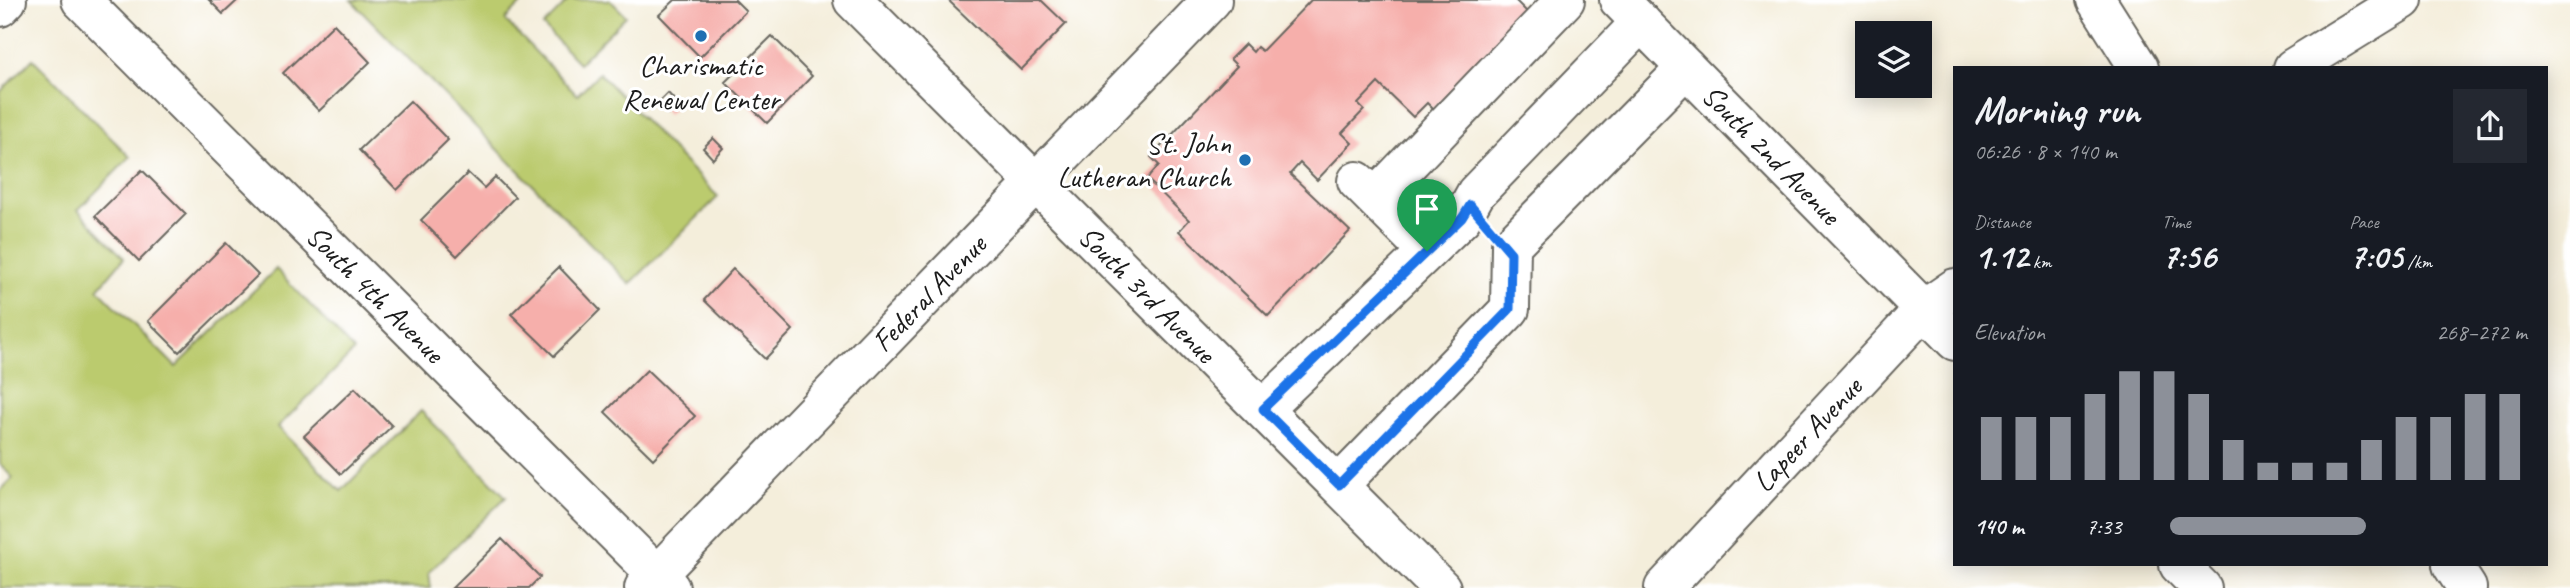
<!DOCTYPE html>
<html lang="en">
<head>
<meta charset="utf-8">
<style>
  :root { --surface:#171b24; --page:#242831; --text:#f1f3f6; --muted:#9ea1a6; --accent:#8c9099 }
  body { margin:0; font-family:Caveat,sans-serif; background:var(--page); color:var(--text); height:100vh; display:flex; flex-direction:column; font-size:26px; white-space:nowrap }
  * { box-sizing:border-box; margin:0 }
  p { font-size:23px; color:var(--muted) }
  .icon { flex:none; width:38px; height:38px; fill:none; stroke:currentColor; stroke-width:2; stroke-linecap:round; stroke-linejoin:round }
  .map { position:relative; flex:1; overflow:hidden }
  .drawer { position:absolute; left:1953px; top:66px; width:595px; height:500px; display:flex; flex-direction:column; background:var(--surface); border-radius:0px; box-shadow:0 4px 18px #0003 }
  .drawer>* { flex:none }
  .buttons { position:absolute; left:1855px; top:21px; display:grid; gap:14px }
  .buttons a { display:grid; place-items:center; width:77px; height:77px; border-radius:0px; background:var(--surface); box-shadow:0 4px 18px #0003; font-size:35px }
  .pin { position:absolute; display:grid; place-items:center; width:60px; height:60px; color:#fff; margin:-72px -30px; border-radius:50% 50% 50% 0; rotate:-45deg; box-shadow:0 0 7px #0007 }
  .pin .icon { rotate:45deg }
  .round { display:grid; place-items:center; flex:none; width:74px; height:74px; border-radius:0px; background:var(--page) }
  .headline { display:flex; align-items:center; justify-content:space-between; height:119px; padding:0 21px }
  h1 { font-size:38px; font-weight:700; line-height:52px }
  .figures { display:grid; grid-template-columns:repeat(3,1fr); gap:10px; height:119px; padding:7px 21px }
  .figures div { display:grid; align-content:center }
  .figures b { font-size:35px; font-weight:700 }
  .figures small { font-size:19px; font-weight:400 }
  .figures p { font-size:19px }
  .chart { height:196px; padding:14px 21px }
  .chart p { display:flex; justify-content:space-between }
  .chart svg { width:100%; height:126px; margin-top:7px; stroke:var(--accent); stroke-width:6 }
  ul { padding:0 21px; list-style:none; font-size:23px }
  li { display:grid; grid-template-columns:112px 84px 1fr; align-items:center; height:52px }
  li i { height:18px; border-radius:9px; background:var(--accent) }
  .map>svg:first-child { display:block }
  .green { fill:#bbcb6e; stroke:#6c7445; stroke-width:2 }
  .building { fill:#f6afab }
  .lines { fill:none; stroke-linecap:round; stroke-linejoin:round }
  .minor-casing { stroke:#68665f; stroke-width:42 }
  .minor { stroke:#fff; stroke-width:38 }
  .route-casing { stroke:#fff; stroke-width:14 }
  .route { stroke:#1a73e8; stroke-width:9 }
  .poi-dot { fill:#1f6fb2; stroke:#fff; stroke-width:2.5 }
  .labels { text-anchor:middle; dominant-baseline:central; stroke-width:6; stroke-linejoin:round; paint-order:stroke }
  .poi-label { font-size:30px; fill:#1c1c1c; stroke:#fff }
  .street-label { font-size:30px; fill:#1c1c1c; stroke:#fff }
</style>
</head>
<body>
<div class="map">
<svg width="2570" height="588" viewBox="0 0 2570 588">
  <rect width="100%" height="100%" fill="#fff"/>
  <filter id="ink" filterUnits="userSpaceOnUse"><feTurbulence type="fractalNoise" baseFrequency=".0143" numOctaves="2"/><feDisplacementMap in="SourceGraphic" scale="14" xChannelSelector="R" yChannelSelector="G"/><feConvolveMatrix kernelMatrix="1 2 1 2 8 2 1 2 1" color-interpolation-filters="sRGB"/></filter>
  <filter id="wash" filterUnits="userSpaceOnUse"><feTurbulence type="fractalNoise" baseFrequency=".00686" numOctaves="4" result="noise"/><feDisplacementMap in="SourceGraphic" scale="28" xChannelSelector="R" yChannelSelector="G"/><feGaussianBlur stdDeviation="1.57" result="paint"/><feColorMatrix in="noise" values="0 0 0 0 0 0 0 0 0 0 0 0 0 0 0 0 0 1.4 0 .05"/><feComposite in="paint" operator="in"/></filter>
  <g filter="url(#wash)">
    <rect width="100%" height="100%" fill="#f4eedb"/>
    <path class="green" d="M 351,0 L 525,0 L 505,20 L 577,95 L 599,73 L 718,197 L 630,284 Z
      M 569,0 L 610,0 L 626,16 L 579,63 L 543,26 Z
      M 33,59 L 130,157 L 78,210 L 124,258 L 98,289 L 176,367 L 276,269 L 354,351 L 278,427 L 341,491 L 421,411 L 506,497 L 429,572 L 431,588 L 0,588 L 0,491 L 13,478 L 0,464 L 0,92 Z"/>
    <g id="blocks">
      <path class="building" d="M 209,0 L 238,0 L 223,14 Z
        M 675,0 L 735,0 L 746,11 L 700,57 L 659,15 Z
        M 948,0 L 1041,0 L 1066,24 L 1021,70 Z
        M 1311,0 L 1515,0 L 1527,12 L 1433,109 L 1427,103 L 1413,117 L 1378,83 L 1358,104 L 1364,110 L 1342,133 L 1352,143 L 1317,180 L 1300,163 L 1290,174 L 1350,231 L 1268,316 L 1179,231 L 1189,220 L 1147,179 L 1159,165 L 1151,157 L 1237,66 L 1230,59 L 1245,44 L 1253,52 L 1257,47 L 1262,51 Z
        M 334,24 L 370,62 L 319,111 L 283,73 Z
        M 772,36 L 812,76 L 767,123 L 725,82 Z
        M 668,93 L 678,104 L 668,114 L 658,103 Z
        M 410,101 L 448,140 L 397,190 L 359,150 Z
        M 713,138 L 723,148 L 713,159 L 703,148 Z
        M 142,170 L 186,214 L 139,261 L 95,216 Z
        M 468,173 L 484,188 L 495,177 L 515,197 L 457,256 L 421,220 Z
        M 226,243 L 258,275 L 179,352 L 148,321 Z
        M 559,267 L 600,310 L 554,356 L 511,314 Z
        M 733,269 L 793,330 L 765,359 L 704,300 Z
        M 647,370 L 695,416 L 653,459 L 605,412 Z
        M 355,388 L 392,426 L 341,474 L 304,436 Z
        M 502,539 L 540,577 L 529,588 L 452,588 Z"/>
    </g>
  </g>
  <g filter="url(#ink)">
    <use href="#blocks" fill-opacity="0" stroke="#68665f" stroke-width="2"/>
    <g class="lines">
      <g class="minor-casing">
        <g id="minor">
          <path id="s1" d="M 81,0 L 670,588"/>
          <path id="s2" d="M 853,0 L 1441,588"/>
          <path id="s3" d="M 1619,0 L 1955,341"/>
          <path d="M 2096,0 L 2139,68"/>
          <path d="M 0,7 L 7,0"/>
          <path d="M 2293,68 L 2403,0"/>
          <path d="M 1357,181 L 1427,251"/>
          <path d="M 1375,198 L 1565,0"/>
          <path d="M 1263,409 L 1462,218 L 1476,193 L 1641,22"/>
          <path d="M 1339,485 L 1510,309 L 1511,245 L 1686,68"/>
          <path d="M 2179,565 L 2202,588"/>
          <path d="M 2452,565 L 2467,588"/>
          <path id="s4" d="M 644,588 L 1212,0"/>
          <path id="s5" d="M 1664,588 L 1923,310 L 1955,288"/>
        </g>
      </g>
      <use href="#minor" class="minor"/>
    </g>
  </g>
  <g class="lines" filter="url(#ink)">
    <g class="route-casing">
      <path id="route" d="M 1470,205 L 1511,253 L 1510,309 L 1339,485 L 1263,409 L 1462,218 Z"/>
    </g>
    <use href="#route" class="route"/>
  </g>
  <g class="poi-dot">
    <circle cx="701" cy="36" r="7"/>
    <circle cx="1245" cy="160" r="7"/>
  </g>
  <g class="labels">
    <g class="poi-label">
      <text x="701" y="65">Charismatic<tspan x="701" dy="34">Renewal Center</tspan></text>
      <text x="1231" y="143" text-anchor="end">St. John<tspan x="1231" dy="34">Lutheran Church</tspan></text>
    </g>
    <g class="street-label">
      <text stroke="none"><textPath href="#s3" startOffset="217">South 2nd Avenue</textPath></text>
      <text stroke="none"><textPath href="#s4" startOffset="410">Federal Avenue</textPath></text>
      <text stroke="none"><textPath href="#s2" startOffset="416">South 3rd Avenue</textPath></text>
      <text stroke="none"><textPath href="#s1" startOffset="416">South 4th Avenue</textPath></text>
      <text stroke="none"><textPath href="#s5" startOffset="210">Lapeer Avenue</textPath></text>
    </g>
  </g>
</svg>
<div class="buttons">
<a><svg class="icon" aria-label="layers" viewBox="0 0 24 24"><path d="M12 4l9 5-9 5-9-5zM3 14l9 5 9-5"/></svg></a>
</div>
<div class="pin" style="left:1427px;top:251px;background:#1e9e55"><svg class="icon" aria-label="arrive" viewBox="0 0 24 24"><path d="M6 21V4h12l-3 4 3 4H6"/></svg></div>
<section class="drawer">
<div class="headline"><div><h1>Morning run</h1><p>06:26 · 8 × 140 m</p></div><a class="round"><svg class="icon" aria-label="share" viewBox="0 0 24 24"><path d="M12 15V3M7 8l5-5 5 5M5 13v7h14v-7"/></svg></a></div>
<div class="figures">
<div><p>Distance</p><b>1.12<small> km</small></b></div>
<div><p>Time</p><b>7:56</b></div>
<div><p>Pace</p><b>7:05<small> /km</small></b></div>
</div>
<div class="chart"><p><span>Elevation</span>268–272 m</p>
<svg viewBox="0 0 160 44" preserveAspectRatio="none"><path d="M5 44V22M15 44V22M25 44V22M35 44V14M45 44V6M55 44V6M65 44V14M75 44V30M85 44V38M95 44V38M105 44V38M115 44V30M125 44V22M135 44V22M145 44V14M155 44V14"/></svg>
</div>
<ul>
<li><b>140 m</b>7:33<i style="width:55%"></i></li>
</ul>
</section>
</div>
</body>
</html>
